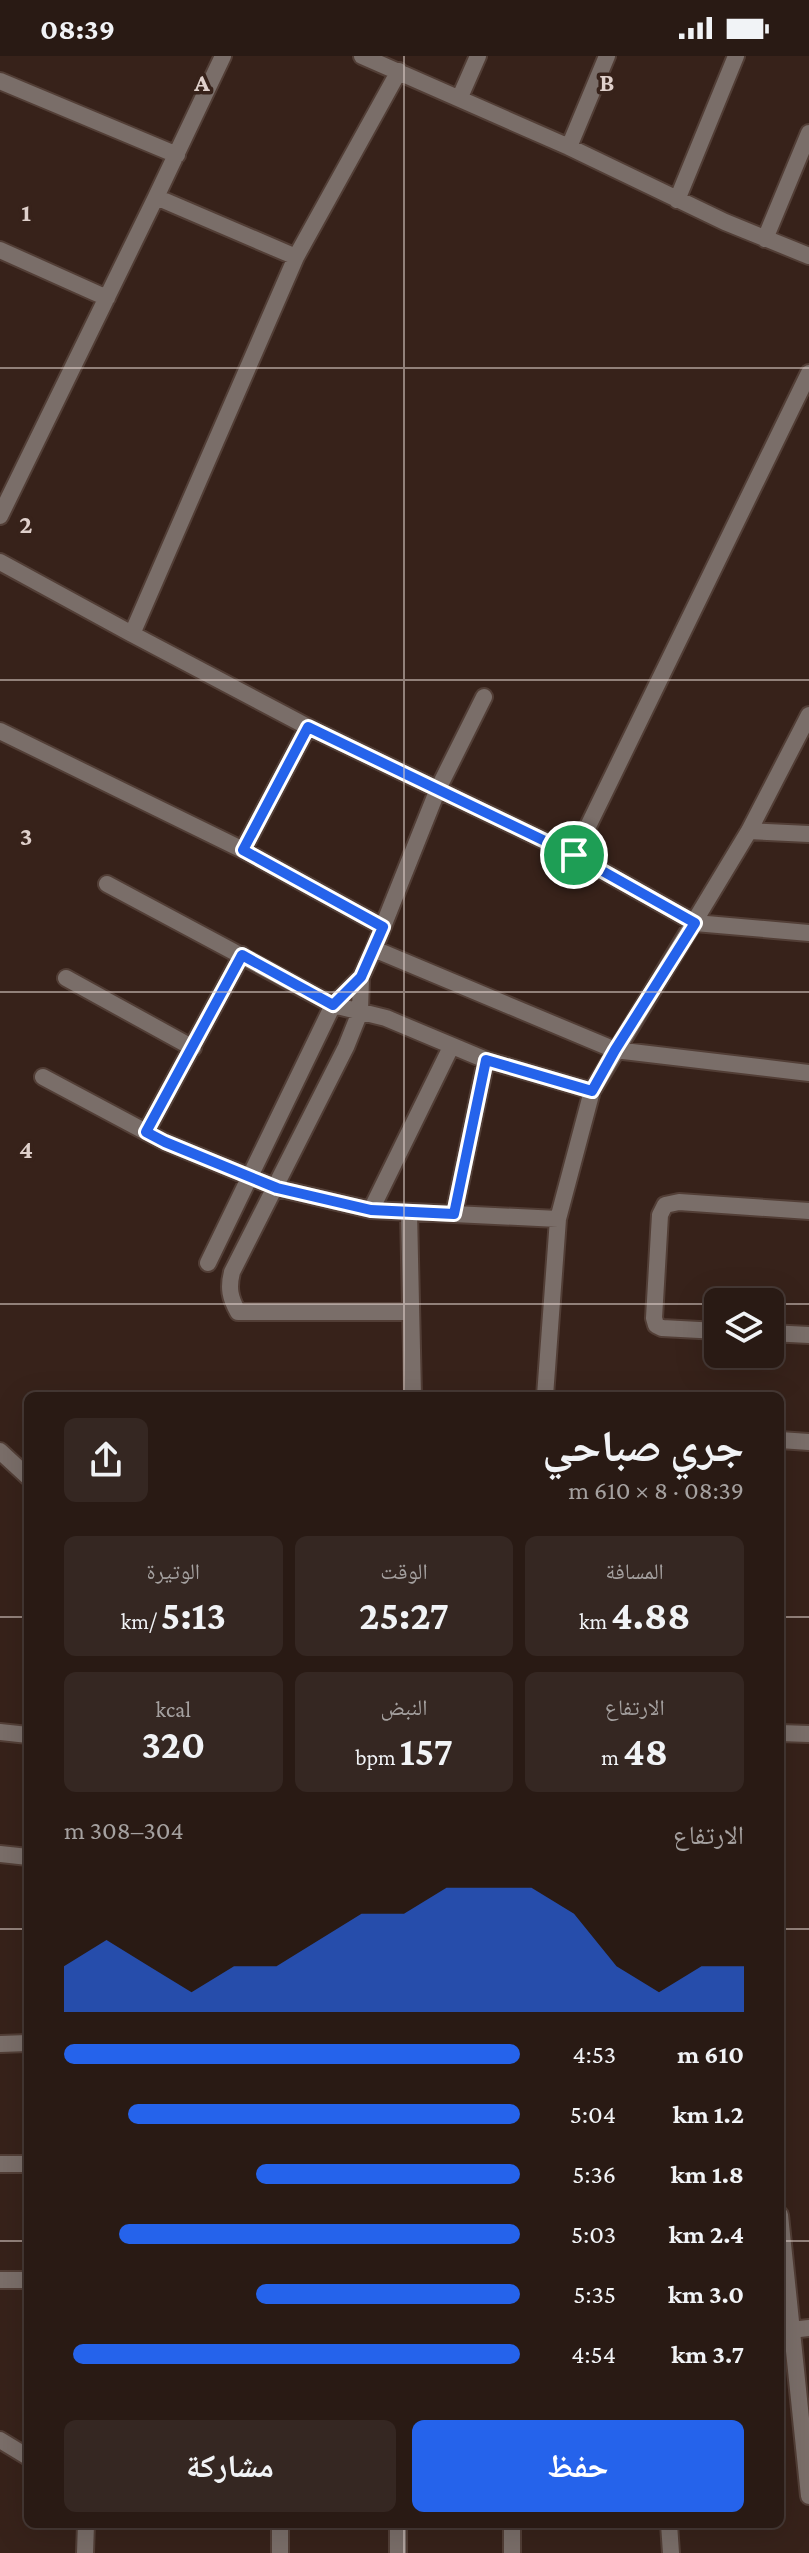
<!DOCTYPE html>
<html lang="ar">
<head>
<meta charset="utf-8">
<style>
  :root { --surface:#291a14; --page:#352722; --text:#f1f3f6; --muted:#a5a1a0; --line:#453834; --accent:#2563eb }
  body { margin:0; font-family:"Crimson Pro","Noto Naskh Arabic",serif; background:var(--page); color:var(--text); direction:rtl; height:100vh; display:flex; flex-direction:column; font-size:30px; white-space:nowrap }
  * { box-sizing:border-box; margin:0 }
  p { font-size:26px; color:var(--muted) }
  .icon { flex:none; width:44px; height:44px; fill:none; stroke:currentColor; stroke-width:2; stroke-linecap:round; stroke-linejoin:round }
  .map { position:relative; flex:1; overflow:hidden; direction:ltr }
  .drawer { position:absolute; left:24px; top:1336px; width:760px; height:1136px; display:flex; flex-direction:column; background:var(--surface); border-radius:12px; box-shadow:0 8px 32px #0002,0 0 0 2px var(--line); direction:rtl }
  .drawer>* { flex:none }
  .buttons { position:absolute; left:704px; top:1232px; display:grid; gap:16px }
  .buttons a { display:grid; place-items:center; width:80px; height:80px; border-radius:12px; background:var(--surface); box-shadow:0 8px 32px #0002,0 0 0 2px var(--line); font-size:40px }
  .pin { position:absolute; display:grid; place-items:center; width:68px; height:68px; color:#fff; margin:-34px; border:4px solid #fff; border-radius:50%; box-shadow:0 2px 8px #0007 }
  .round { display:grid; place-items:center; flex:none; width:84px; height:84px; border-radius:12px; background:var(--page) }
  .headline { display:flex; align-items:center; justify-content:space-between; height:136px; padding:0 40px }
  h1 { font-size:44px; font-weight:700; line-height:60px }
  .metrics { display:grid; grid-template-columns:repeat(3,1fr); gap:12px; height:136px; padding:8px 40px }
  .metrics div { display:grid; align-content:center; border-radius:12px; background:var(--page); text-align:center }
  .metrics b { font-size:40px; font-weight:700 }
  .metrics small { font-size:22px; font-weight:400 }
  .metrics p { font-size:22px }
  .chart { height:224px; padding:16px 40px }
  .chart p { display:flex; justify-content:space-between }
  .chart svg { width:100%; height:144px; margin-top:8px; fill:var(--accent); opacity:.7 }
  .cta { display:flex; gap:16px; margin-top:auto; padding:16px 40px }
  .cta a { flex:1; height:92px; border-radius:12px; background:var(--accent); color:#fff; font-size:32px; font-weight:700; line-height:92px; text-align:center }
  .cta a+a { background:var(--page); color:var(--text) }
  ul { padding:0 40px; list-style:none; font-size:26px }
  li { display:grid; grid-template-columns:128px 96px 1fr; align-items:center; height:60px }
  li i { height:20px; border-radius:10px; background:var(--accent) }
  .status { display:flex; justify-content:space-between; align-items:center; height:56px; padding:0 40px; background:var(--surface); direction:ltr }
  .status svg { height:22px; fill:currentColor }
  .map>svg:first-child { display:block }
  .lines { fill:none; stroke-linecap:round; stroke-linejoin:round }
  .minor-casing { stroke:#523e36; stroke-width:20 }
  .tertiary-casing { stroke:#523e36; stroke-width:20 }
  .minor { stroke:#7a6e69; stroke-width:16 }
  .tertiary { stroke:#7a6e69; stroke-width:16 }
  .route-casing { stroke:#fff; stroke-width:16 }
  .route { stroke:#2563eb; stroke-width:10 }
  .grid { fill:none; stroke:#dfd0cb; stroke-width:2; stroke-opacity:0.55 }
  .grid-label { font-size:26px; text-anchor:middle; font-weight:bold; fill:#dfd0cb; stroke:#37221a; stroke-width:7; stroke-linejoin:round; paint-order:stroke }
</style>
</head>
<body>
<div class="status"><b>08:39</b><svg viewBox="0 0 49 12"><path d="M0 12V9h3v3zM5 12V6h3v6zM10 12V3h3v9zM15 12V0h3v12zM26 1h20v11H26zM47 4h2v5h-2z"/></svg></div>
<div class="map">
<svg width="809" height="2497" viewBox="0 0 809 2497">
  <rect width="100%" height="100%" fill="#37221a"/>
  <g class="lines">
    <g class="minor-casing">
      <path id="minor" d="M 362,0 L 569,91 L 725,166 L 809,200
        M 0,25 L 177,99
        M 460,41 L 478,0
        M 569,91 L 607,0
        M 156,141 L 223,0
        M 677,144 L 736,0
        M 765,183 L 809,77
        M 0,194 L 107,242
        M 296,201 L 399,15
        M 0,460 L 156,141 L 296,201 L 132,578 L 308,671 L 574,799 L 695,867 L 809,877
        M 0,506 L 132,578
        M 0,675 L 243,794 L 383,871
        M 749,775 L 809,778
        M 243,794 L 308,671
        M 574,799 L 809,317
        M 107,828 L 333,949 L 386,962 L 486,1004 L 592,1035 L 749,775 L 809,659
        M 374,893 L 615,994 L 809,1017
        M 242,899 L 146,1076 L 165,1086 L 277,1132 L 371,1154 L 451,991
        M 361,921 L 360,956 L 346,991 L 232,1216 C 228,1232 230,1242 238,1256 L 409,1256
        M 66,922 L 193,992
        M 43,1021 L 146,1076
        M 371,1154 L 454,1158 L 486,1004
        M 409,1156 L 413,1340
        M 454,1158 L 558,1163
        M 208,1207 L 333,949 L 361,921 L 374,893 L 438,733 L 484,641
        M 718,1275 L 662,1272 L 656,1269 L 654,1262 L 660,1159 L 665,1149 L 679,1146 L 809,1155
        M 770,1277 L 809,1279
        M 545,1340 L 558,1163 L 592,1035
        M 780,1384 L 809,1386
        M 0,1676 L 28,1679
        M 780,1677 L 809,1678
        M 0,1798 L 28,1801
        M 0,1988 L 28,1987
        M 0,2108 L 28,2108
        M 780,2159 L 809,2440
        M 0,2224 L 28,2224
        M 782,2275 L 809,2272
        M 0,2384 L 28,2401
        M 280,2468 L 280,2497
        M 669,2468 L 671,2497
        M 398,2497 L 398,2468
        M 512,2497 L 512,2468"/>
    </g>
    <g class="tertiary-casing">
      <path id="tertiary" d="M 0,1395 L 28,1421
        M 85,2497 L 86,2468"/>
    </g>
    <use href="#minor" class="minor"/>
    <use href="#tertiary" class="tertiary"/>
  </g>
  <g class="lines">
    <g class="route-casing">
      <path id="route" d="M 308,671 L 574,799 L 695,867 L 615,994 L 592,1035 L 486,1004 L 454,1158 L 371,1154 L 277,1132 L 165,1086 L 146,1076 L 242,899 L 333,949 L 361,921 L 383,871 L 243,794 Z"/>
    </g>
    <use href="#route" class="route"/>
  </g>
  <path class="grid" d="M 404,0 L 404,1340M 0,312 L 809,312M 0,624 L 809,624M 0,936 L 809,936M 0,1248 L 718,1248M 770,1248 L 809,1248M 0,1561 L 28,1561M 780,1561 L 809,1561M 0,1873 L 28,1873M 780,1873 L 809,1873M 0,2185 L 28,2185M 780,2185 L 809,2185M 404,2468 L 404,2497"/>
  <g class="grid-label">
    <text x="202" y="35">A</text>
    <text x="607" y="35">B</text>
    <text x="26" y="165">1</text>
    <text x="26" y="477">2</text>
    <text x="26" y="789">3</text>
    <text x="26" y="1102">4</text>
  </g>
</svg>
<div class="buttons">
<a><svg class="icon" aria-label="layers" viewBox="0 0 24 24"><path d="M12 4l9 5-9 5-9-5zM3 14l9 5 9-5"/></svg></a>
</div>
<div class="pin" style="left:574px;top:799px;background:#1e9e55"><svg class="icon" aria-label="arrive" viewBox="0 0 24 24"><path d="M6 21V4h12l-3 4 3 4H6"/></svg></div>
<section class="drawer">
<div class="headline"><div><h1>جري صباحي</h1><p>08:39 · 8 × 610 m</p></div><a class="round"><svg class="icon" aria-label="share" viewBox="0 0 24 24"><path d="M12 15V3M7 8l5-5 5 5M5 13v7h14v-7"/></svg></a></div>
<div class="metrics">
<div><p>المسافة</p><b>4.88<small> km</small></b></div>
<div><p>الوقت</p><b>25:27</b></div>
<div><p>الوتيرة</p><b>5:13<small> /km</small></b></div>
</div>
<div class="metrics">
<div><p>الارتفاع</p><b>48<small> m</small></b></div>
<div><p>النبض</p><b>157<small> bpm</small></b></div>
<div><p>kcal</p><b>320</b></div>
</div>
<div class="chart"><p><span>الارتفاع</span>304–308 m</p>
<svg viewBox="0 0 160 44" preserveAspectRatio="none"><path d="M0 44V30L10 22L20 30L30 38L40 30L50 30L60 22L70 14L80 14L90 6L100 6L110 6L120 14L130 30L140 38L150 30L160 30V44z"/></svg>
</div>
<ul>
<li><b>610 m</b>4:53<i style="width:100%"></i></li>
<li><b>1.2 km</b>5:04<i style="width:86%"></i></li>
<li><b>1.8 km</b>5:36<i style="width:58%"></i></li>
<li><b>2.4 km</b>5:03<i style="width:88%"></i></li>
<li><b>3.0 km</b>5:35<i style="width:58%"></i></li>
<li><b>3.7 km</b>4:54<i style="width:98%"></i></li>
</ul>
<div class="cta"><a>حفظ</a><a>مشاركة</a></div>
</section>
</div>
</body>
</html>
